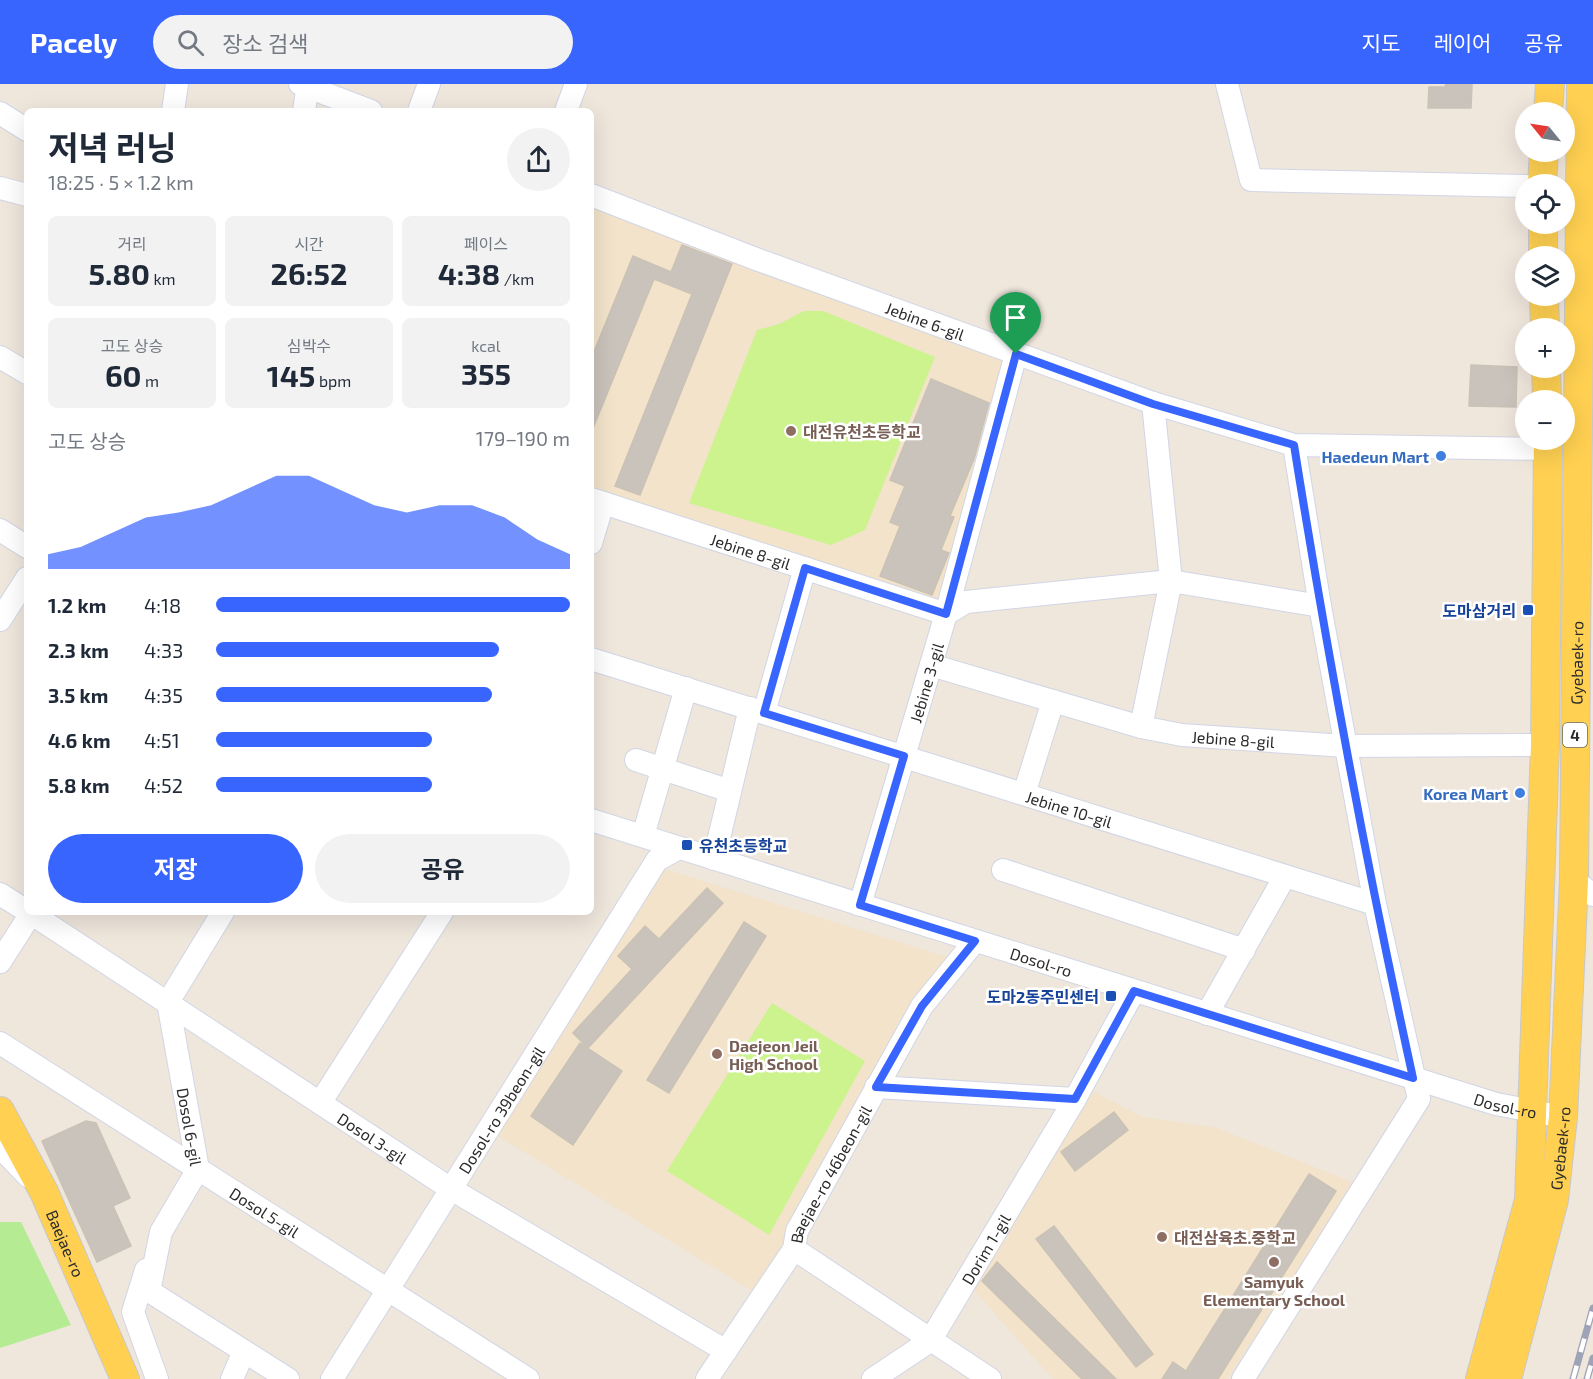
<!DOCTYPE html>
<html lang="ko">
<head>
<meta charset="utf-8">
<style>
  :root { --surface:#fff; --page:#f2f2f3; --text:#1f2937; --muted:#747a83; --accent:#3965ff }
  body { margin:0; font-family:"Exo 2","Noto Sans KR",sans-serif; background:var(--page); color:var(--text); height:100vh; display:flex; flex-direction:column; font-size:22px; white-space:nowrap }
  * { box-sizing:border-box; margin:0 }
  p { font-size:20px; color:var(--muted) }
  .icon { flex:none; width:33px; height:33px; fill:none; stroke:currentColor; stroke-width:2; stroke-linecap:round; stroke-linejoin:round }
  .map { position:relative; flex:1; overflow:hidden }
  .side { position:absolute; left:24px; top:24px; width:570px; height:807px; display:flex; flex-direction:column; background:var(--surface); border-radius:9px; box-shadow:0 6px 24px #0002 }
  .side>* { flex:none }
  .needle { width:39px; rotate:300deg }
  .controls { position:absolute; left:1515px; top:18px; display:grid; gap:12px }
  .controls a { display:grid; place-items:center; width:60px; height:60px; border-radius:50%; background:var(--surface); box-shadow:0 6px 24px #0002; font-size:30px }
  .pin { position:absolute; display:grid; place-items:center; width:51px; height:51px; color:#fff; margin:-62px -26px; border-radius:50% 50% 50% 0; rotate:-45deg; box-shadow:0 0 6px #0007 }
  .pin .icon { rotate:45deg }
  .round { display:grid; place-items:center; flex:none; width:63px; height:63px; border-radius:32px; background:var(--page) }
  .overview { display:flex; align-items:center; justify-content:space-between; height:102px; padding:0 24px }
  h1 { font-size:33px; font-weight:700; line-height:45px }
  .stats { display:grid; grid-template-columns:repeat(3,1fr); gap:9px; height:102px; padding:6px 24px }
  .stats div { display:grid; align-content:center; border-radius:9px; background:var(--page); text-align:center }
  .stats b { font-size:30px; font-weight:700 }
  .stats small { font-size:16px; font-weight:400 }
  .stats p { font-size:16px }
  .chart { height:168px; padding:12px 24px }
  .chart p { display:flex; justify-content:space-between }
  .chart svg { width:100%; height:108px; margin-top:6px; fill:var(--accent); opacity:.7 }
  .primary-button { display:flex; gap:12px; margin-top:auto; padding:12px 24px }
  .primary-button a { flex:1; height:69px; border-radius:36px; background:var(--accent); color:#fff; font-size:24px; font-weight:700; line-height:69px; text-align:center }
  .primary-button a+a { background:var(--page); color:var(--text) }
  ul { padding:0 24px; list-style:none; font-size:20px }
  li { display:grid; grid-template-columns:96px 72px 1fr; align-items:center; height:45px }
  li i { height:15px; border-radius:8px; background:var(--accent) }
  header { display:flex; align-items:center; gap:36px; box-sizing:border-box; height:84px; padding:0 30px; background:var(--accent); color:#fff }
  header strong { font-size:28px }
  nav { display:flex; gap:33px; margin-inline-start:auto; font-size:21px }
  .search { width:420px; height:54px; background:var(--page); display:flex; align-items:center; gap:15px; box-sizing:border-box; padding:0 21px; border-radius:33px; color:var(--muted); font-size:22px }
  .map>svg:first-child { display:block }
  .education { fill:#f2e3ca }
  .green { fill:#b4eb93 }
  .pitch { fill:#ccf38d }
  .building { fill:#cac3bc; stroke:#cac2b5; stroke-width:1.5 }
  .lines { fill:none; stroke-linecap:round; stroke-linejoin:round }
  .minor-casing { stroke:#d1d6e6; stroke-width:24 }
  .major-casing { stroke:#c8c8c8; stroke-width:30 }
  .minor { stroke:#fff; stroke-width:22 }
  .major { stroke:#ffd051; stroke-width:28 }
  .rail-casing { stroke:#9ea3b8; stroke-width:7 }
  .rail { stroke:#fff; stroke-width:4.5; stroke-dasharray:14; stroke-linecap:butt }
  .route-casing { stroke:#fff; stroke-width:12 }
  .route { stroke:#3965ff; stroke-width:8 }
  .education-dot { fill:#8d6e63; stroke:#fff; stroke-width:2 }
  .shop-dot { fill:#3f7fe0; stroke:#fff; stroke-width:2 }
  .transit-dot { fill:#1a4fb4; stroke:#fff; stroke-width:2 }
  .labels { text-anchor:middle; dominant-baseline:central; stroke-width:5; stroke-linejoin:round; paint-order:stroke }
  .shield { fill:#fff; stroke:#6b6b6b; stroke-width:1.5 }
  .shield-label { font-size:15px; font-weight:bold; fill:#2b2b2b }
  .street-label { font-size:16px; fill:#2b2b2b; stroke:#fff }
  .education-label { font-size:16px; font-weight:bold; fill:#785e54; stroke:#fff; text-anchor:start }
  .shop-label { font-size:16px; font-weight:bold; fill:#366cbe; stroke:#fff; text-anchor:end }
  .transit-label { font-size:16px; font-weight:bold; fill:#164399; stroke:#fff; text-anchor:end }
</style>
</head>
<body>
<header>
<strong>Pacely</strong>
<div class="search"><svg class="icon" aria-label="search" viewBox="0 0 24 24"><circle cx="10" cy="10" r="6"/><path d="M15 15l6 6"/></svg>장소 검색</div>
<nav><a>지도</a><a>레이어</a><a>공유</a></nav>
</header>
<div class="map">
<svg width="1593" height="1295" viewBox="0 0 1593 1295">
  <rect width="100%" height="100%" fill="#efe6dc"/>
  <path class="education" d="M 591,112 L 1010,279 L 939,528 L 591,415 Z
    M 664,785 L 950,874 L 874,1014 L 754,1208 L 491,1048 Z
    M 1086,1004 L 1143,1033 L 1217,1044 L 1357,1100 L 1227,1295 L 1053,1295 L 973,1205 Z"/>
  <path class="green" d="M 0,1138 L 21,1138 L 71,1241 L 0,1264 Z"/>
  <path class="pitch" d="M 804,227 L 823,227 L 935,273 L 865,446 L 831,461 L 689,419 L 757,246 L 779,240 Z
    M 772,919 L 865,977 L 769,1151 L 667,1087 Z"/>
  <path class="building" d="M 1446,0 L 1472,0 L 1471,24 L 1428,24 L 1429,3 L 1445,3 Z
    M 682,161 L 732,180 L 640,411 L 615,402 L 692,210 L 654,195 L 591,349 L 591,275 L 633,172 L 671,188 Z
    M 1471,281 L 1517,283 L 1516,323 L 1469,322 Z
    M 931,295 L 989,319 L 974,375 L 950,432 L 954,433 L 941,466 L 949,469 L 932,511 L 880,492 L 900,442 L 890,438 L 905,402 L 890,396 Z
    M 707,804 L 723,819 L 588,964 L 573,949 L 632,885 L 618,872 L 645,842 L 659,855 Z
    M 744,838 L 766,852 L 669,1009 L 647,996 Z
    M 580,959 L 622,987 L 573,1061 L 531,1032 Z
    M 1114,1028 L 1128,1046 L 1075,1087 L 1061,1068 Z
    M 86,1037 L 96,1039 L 130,1114 L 113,1122 L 131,1162 L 97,1178 L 42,1057 Z
    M 1309,1090 L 1336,1107 L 1218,1295 L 1162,1295 L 1173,1278 L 1186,1287 Z
    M 1054,1142 L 1153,1270 L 1136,1283 L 1036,1155 Z
    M 997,1178 L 1116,1295 L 1082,1295 L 982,1197 Z"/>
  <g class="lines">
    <g class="minor-casing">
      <g id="minor">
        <path d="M 300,0 L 371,27"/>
        <path d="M 1227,0 L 1251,96 L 1526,102"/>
        <path d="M 173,27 L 177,0"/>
        <path d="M 304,27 L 308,0"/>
        <path d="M 419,27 L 429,0"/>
        <path d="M 566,27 L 576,0"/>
        <path d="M 0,29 L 27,46"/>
        <path d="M 0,104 L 27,111"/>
        <path id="s1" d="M 591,111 L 756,175 L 1153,319 L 1294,361 L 1548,365"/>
        <path d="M 0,273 L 27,289"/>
        <path id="s2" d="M 591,415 L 946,530 L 966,518 L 1171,497 L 1320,522"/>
        <path d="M 0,446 L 27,463"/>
        <path d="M 591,459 L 603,419"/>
        <path d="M 0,536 L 27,494"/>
        <path id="s3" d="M 591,575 L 1375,820"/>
        <path id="s4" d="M 931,581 L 1141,643 L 1182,651 L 1346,662 L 1545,661"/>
        <path d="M 764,629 L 805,484"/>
        <path d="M 1141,643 L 1171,497 L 1153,319"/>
        <path d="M 636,676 L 730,707"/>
        <path d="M 1024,710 L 1053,617"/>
        <path id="s5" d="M 591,736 L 1496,1020 L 1563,1033"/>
        <path d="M 643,752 L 686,604"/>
        <path d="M 714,775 L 750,624"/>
        <path d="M 1003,786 L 1244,866"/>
        <path d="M 1574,796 L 1593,811"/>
        <path d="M 0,810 L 27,827"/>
        <path id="s6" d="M 860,821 L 946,530 L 1016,270"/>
        <path id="s7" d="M 29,828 L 451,1105 L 726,1267"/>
        <path id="s8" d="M 223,828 L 168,918 L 198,1085 L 161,1148 L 149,1207 L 288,1295"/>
        <path d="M 0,878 L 32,828"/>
        <path d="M 1207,930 L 1285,792"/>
        <path id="s9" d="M 0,959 L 528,1295"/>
        <path d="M 876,1003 L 1075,1015"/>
        <path d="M 320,1019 L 442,828"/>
        <path d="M 0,1063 L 28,1092"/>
        <path d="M 794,1165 L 990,1295"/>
        <path d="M 146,1186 L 133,1228 L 157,1295"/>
        <path d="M 232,1295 L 244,1267"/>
        <path id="s10" d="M 332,1295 L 657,776 L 679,764"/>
        <path id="s11" d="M 707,1295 L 794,1165 L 797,1147 L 922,922 L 975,857"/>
        <path id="s12" d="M 873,1295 L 930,1257 L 1075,1015 L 1134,907"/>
        <path d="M 1243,1295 L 1419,1015 L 1375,820 L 1320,522 L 1294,361"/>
      </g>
    </g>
    <g class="major-casing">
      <g id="major">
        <path d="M 1548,28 L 1550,0"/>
        <path d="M 1542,100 L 1544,68"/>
        <path d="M 1543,140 L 1543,172"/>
        <path d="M 1544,212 L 1545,244"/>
        <path d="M 1546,284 L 1547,316"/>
        <path id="s13" d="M 0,1027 L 44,1108 L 125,1295"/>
        <path d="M 1480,1295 L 1529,1116 L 1545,661 L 1548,356"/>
        <path id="s14" d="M 1507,1295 L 1554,1116 L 1563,1033 L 1574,796 L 1581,0"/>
      </g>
    </g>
    <use href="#minor" class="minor"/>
    <use href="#major" class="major"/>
    <g class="rail-casing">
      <path id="rail" d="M 1573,1295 L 1593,1224
        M 1587,1295 L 1593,1274"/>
    </g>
    <use href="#rail" class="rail"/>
  </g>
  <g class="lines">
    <g class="route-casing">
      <path id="route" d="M 1016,270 L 1153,320 L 1294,361 C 1328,574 1367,784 1413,994 L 1134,907 L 1075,1015 L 876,1003 L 922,922 L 975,857 L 860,821 L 904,672 L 764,629 L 805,484 L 946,530 Z"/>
    </g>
    <use href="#route" class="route"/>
  </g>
  <g class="education-dot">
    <circle cx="791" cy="347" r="6"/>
    <circle cx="717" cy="970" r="6"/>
    <circle cx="1162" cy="1153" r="6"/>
    <circle cx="1274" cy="1178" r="6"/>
  </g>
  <g class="shop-dot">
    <circle cx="1441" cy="372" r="6"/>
    <circle cx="1520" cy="709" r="6"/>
  </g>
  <g class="transit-dot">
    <rect x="1522" y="520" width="12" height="12" rx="3"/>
    <rect x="681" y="755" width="12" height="12" rx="3"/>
    <rect x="1105" y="906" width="12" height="12" rx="3"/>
  </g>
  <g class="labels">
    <rect class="shield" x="1563" y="639" width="24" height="24" rx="4.5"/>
    <g class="shield-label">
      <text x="1575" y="651">4</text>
    </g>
    <g class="street-label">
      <text stroke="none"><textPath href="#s1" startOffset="357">Jebine 6-gil</textPath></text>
      <text stroke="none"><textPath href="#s2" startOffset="168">Jebine 8-gil</textPath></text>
      <text stroke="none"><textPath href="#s14" startOffset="723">Gyebaek-ro</textPath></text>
      <text stroke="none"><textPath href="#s6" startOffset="232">Jebine 3-gil</textPath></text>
      <text stroke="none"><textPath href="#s4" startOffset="312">Jebine 8-gil</textPath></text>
      <text stroke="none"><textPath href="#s3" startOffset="501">Jebine 10-gil</textPath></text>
      <text stroke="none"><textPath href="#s5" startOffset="472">Dosol-ro</textPath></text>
      <text stroke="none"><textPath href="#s5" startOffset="958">Dosol-ro</textPath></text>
      <text stroke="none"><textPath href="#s10" startOffset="318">Dosol-ro 39beon-gil</textPath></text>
      <text stroke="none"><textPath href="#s8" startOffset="232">Dosol 6-gil</textPath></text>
      <text stroke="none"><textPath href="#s7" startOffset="411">Dosol 3-gil</textPath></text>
      <text stroke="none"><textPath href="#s14" startOffset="237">Gyebaek-ro</textPath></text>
      <text stroke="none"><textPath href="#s11" startOffset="240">Baejae-ro 46beon-gil</textPath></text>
      <text stroke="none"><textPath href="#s9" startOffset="314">Dosol 5-gil</textPath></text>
      <text stroke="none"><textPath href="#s13" startOffset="148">Baejae-ro</textPath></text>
      <text stroke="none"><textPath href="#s12" startOffset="176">Dorim 1-gil</textPath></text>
    </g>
    <g class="education-label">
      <text x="803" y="347">대전유천초등학교</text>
      <text x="729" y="961">Daejeon Jeil<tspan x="729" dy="18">High School</tspan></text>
      <text x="1174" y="1153">대전삼육초.중학교</text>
      <text x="1274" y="1197" text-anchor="middle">Samyuk<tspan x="1274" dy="18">Elementary School</tspan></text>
    </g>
    <g class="shop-label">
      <text x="1429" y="372">Haedeun Mart</text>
      <text x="1508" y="709">Korea Mart</text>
    </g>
    <g class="transit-label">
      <text x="1516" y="526">도마삼거리</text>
      <text x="699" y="761" text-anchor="start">유천초등학교</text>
      <text x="1099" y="912">도마2동주민센터</text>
    </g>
  </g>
</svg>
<div class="controls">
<a><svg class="needle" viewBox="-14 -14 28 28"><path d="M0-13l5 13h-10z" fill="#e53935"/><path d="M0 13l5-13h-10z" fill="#747a83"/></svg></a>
<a><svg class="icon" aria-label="locate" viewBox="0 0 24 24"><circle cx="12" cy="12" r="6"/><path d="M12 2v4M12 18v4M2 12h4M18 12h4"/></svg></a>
<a><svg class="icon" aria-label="layers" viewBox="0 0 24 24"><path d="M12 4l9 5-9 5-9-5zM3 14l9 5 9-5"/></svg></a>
<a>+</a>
<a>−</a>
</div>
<div class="pin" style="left:1016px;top:270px;background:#1e9e55"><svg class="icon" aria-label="arrive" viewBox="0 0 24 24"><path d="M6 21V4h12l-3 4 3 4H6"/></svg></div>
<section class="side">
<div class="overview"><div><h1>저녁 러닝</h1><p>18:25 · 5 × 1.2 km</p></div><a class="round"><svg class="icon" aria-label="share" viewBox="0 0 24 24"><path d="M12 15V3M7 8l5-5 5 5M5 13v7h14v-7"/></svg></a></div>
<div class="stats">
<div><p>거리</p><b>5.80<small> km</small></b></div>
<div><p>시간</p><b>26:52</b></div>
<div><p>페이스</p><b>4:38<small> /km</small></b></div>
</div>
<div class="stats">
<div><p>고도 상승</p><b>60<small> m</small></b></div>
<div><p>심박수</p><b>145<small> bpm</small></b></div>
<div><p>kcal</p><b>355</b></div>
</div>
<div class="chart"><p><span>고도 상승</span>179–190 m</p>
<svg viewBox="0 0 160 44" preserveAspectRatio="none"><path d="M0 44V38L10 35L20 29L30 23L40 21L50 18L60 12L70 6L80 6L90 12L100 18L110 21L120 18L130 18L140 23L150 32L160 38V44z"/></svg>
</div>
<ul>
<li><b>1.2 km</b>4:18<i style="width:100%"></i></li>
<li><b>2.3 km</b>4:33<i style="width:80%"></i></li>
<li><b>3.5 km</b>4:35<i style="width:78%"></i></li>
<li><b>4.6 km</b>4:51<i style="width:61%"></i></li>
<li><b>5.8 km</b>4:52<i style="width:61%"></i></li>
</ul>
<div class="primary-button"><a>저장</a><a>공유</a></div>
</section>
</div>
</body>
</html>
